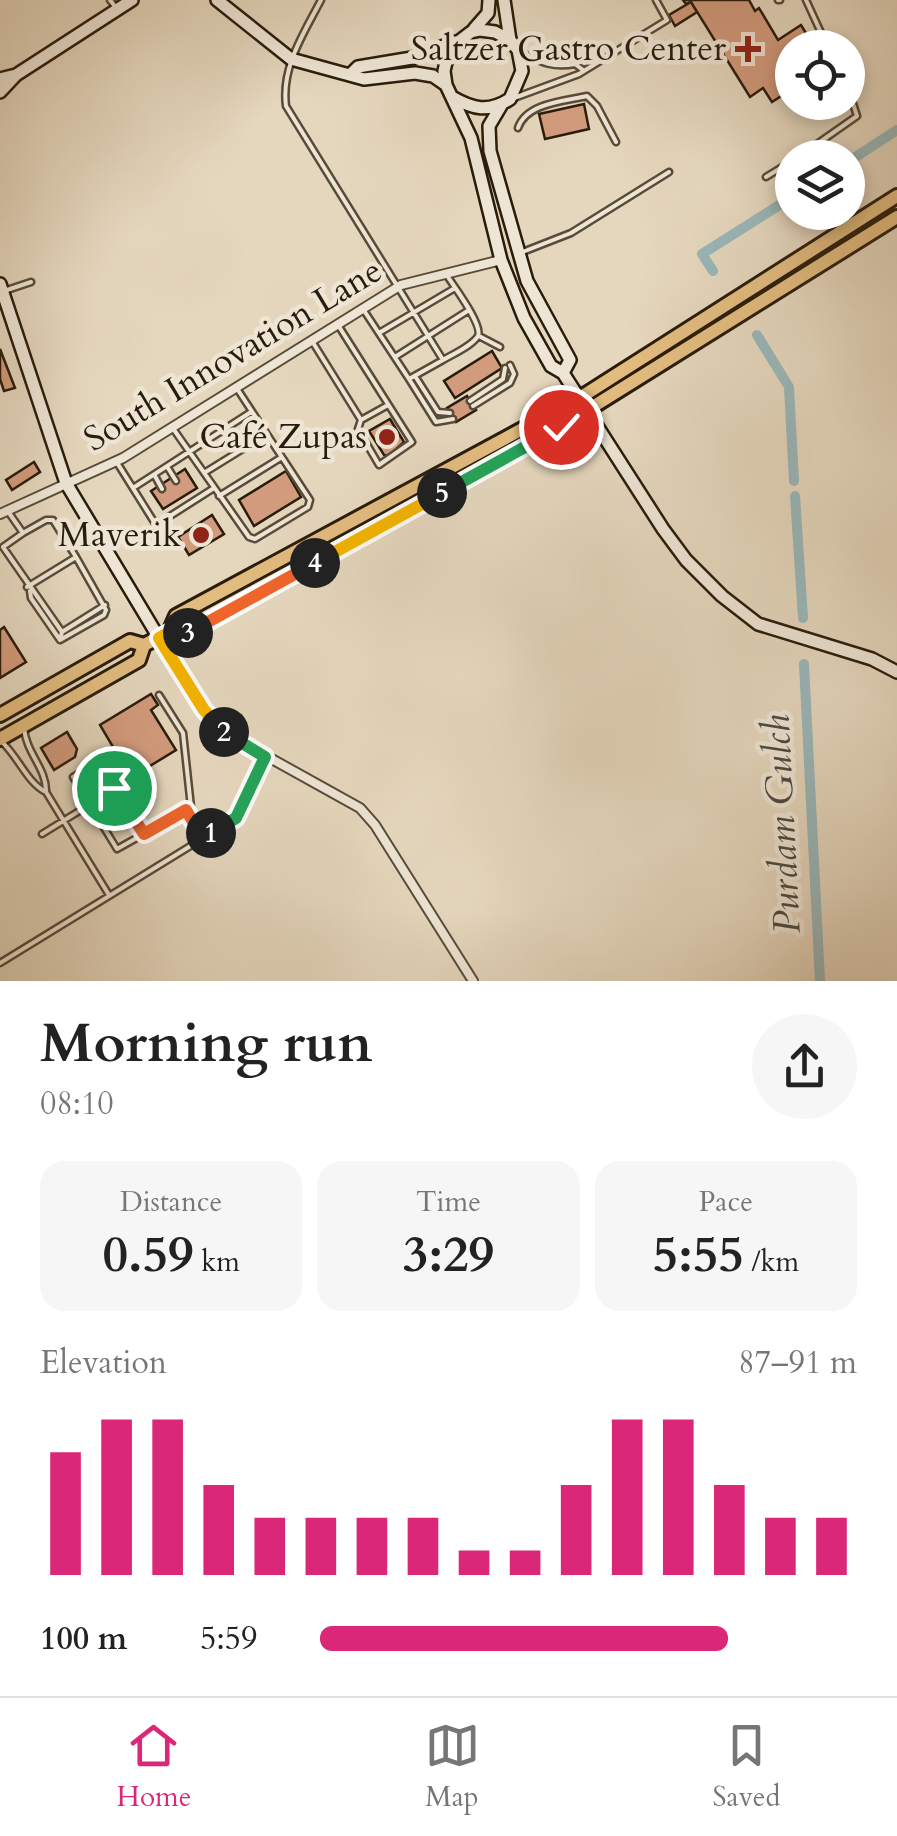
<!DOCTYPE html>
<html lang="en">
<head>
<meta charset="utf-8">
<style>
  :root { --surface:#fff; --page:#f6f6f6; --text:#222; --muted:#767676; --line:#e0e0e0; --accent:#db2777 }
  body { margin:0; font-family:Cardo,serif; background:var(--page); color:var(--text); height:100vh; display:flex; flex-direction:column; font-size:38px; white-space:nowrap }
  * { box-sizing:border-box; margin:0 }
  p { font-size:32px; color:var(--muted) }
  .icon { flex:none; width:55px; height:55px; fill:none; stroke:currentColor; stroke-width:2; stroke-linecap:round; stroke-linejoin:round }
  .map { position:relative; height:981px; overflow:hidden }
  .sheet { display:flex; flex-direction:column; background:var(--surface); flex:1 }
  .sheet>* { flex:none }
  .fabs { position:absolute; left:775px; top:30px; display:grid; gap:20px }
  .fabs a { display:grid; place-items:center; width:90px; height:90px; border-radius:50%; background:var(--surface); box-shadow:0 5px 15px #0003; font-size:50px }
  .pin { position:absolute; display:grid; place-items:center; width:85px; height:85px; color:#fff; margin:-42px; border:5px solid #fff; border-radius:50%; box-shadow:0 2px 10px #0007 }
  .km { position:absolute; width:50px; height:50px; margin:-25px; border-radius:50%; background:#222; color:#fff; font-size:28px; line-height:50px; text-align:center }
  .round { display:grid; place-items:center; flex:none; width:105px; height:105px; border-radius:52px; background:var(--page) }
  .headline { display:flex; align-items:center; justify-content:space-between; height:170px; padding:0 40px }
  h1 { font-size:55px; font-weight:700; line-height:75px }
  .metrics { display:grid; grid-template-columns:repeat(3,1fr); gap:15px; height:170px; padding:10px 40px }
  .metrics div { display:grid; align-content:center; border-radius:25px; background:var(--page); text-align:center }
  .metrics b { font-size:50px; font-weight:700 }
  .metrics small { font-size:28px; font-weight:400 }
  .metrics p { font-size:28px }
  .chart { height:280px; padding:20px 40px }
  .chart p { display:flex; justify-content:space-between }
  .chart svg { width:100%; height:180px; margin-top:10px; stroke:var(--accent); stroke-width:6 }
  ul { padding:0 40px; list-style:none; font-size:32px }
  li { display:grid; grid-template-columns:160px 120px 1fr; align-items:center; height:75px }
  li i { height:25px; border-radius:12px; background:var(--accent) }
  .tab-bar { display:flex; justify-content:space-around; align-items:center; height:140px; border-top:2px solid var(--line); background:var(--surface); font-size:28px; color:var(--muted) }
  .tab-bar a { display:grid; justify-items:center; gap:5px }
  .tab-bar .current { color:var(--accent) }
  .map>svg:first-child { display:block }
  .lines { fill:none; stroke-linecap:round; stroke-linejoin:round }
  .canal { stroke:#99b7ba; stroke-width:10 }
  .building { fill:#d39b7d; stroke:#291c0b; stroke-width:2.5 }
  .lane-casing { stroke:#584b38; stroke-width:9 }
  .street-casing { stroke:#584b38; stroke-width:12 }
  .secondary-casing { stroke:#291c0b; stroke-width:16 }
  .primary-casing { stroke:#291c0b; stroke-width:18 }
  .lane { stroke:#eee5d5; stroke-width:4 }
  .street { stroke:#eee5d5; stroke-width:8 }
  .secondary { stroke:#eee5d5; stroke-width:11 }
  .primary { stroke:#e2bc7f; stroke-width:12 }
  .split-1-casing { stroke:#fff; stroke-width:20 }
  .split-2-casing { stroke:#fff; stroke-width:20 }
  .split-3-casing { stroke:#fff; stroke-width:20 }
  .split-4-casing { stroke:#fff; stroke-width:20 }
  .split-5-casing { stroke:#fff; stroke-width:20 }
  .split-6-casing { stroke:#fff; stroke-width:20 }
  .split-1 { stroke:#f0652b; stroke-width:12 }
  .split-2 { stroke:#22a559; stroke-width:12 }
  .split-3 { stroke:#f5b400; stroke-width:12 }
  .split-4 { stroke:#f0652b; stroke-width:12 }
  .split-5 { stroke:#f5b400; stroke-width:12 }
  .split-6 { stroke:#22a559; stroke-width:12 }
  .poi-dot { fill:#8f2418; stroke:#eee5d5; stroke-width:4 }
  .labels { text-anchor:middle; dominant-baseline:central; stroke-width:9; stroke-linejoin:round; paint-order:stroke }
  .poi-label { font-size:35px; fill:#291c0b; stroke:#eee5d5; text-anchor:end }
  .street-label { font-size:35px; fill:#291c0b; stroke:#eee5d5 }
  .water-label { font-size:38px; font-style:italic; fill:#4b4a40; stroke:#eee5d5 }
</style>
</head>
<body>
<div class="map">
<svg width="897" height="981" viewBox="0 0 897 981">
  <rect width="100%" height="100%" fill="#e5d7be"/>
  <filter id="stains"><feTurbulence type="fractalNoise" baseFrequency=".002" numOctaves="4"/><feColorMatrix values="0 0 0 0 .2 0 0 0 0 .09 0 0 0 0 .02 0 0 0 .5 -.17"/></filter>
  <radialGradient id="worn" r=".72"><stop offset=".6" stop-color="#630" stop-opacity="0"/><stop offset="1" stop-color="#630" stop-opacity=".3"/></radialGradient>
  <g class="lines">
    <path class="canal" d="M 848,162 L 897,130
      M 713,271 L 702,254 L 792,197
      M 757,335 L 789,387 L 794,481
      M 795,496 L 803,618
      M 804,664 L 820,981"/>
  </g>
  <path class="building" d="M 683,0 L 749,0 L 755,11 L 759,8 L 778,40 L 801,25 L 815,48 L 792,48 L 792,89 L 772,102 L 763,88 L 750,97 L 691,2 L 686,4 Z
    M 691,2 L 697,12 L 675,26 L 669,15 Z
    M 584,104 L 589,129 L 545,139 L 539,114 Z
    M 0,349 L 15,388 L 4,391 L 0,379 Z
    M 492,351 L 502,368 L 455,398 L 444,381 Z
    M 467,396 L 476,410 L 456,422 L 447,408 Z
    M 390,419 L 404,442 L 389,456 L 384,455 L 369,431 Z
    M 34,462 L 40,472 L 12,490 L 6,480 Z
    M 185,469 L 197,488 L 163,509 L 151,491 Z
    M 286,471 L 301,497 L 254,526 L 239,500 Z
    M 212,515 L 224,534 L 189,555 L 178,537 Z
    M 4,627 L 26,662 L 0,678 L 0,630 Z
    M 151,694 L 158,705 L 151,710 L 176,750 L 132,777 L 128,771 L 117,778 L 105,758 L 116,752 L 100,725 Z
    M 67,732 L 77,749 L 75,757 L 54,770 L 41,748 Z"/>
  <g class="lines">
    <g class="lane-casing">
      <path id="lane" d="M 110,0 L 117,9
        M 321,0 C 304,33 281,67 286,106 L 443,360 L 409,379 L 363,309
        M 778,0 L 780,0
        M 806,0 L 828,48
        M 523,53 C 542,63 554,68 575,64 L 583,70
        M 514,98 L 579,74 L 667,20 L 656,0
        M 518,128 C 526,103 565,101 587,96 L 597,106 L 616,142
        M 797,158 L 857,116 L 848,88
        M 766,177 L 792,161
        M 520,253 L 571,233 L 669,172
        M 4,291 L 31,282
        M 338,325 L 412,442 L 379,465 L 358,429 L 361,420
        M 379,333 L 455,288
        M 479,336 L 500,347
        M 312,341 L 361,420 L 388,405
        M 395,357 L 469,310
        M 443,360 C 453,354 472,346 478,336 C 483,325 455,288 448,277
        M 415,376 L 438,412 L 450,413
        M 409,379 L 436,422 L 453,419
        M 470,401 L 503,379 L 505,368
        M 473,406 L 510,383 L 514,374 L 510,365
        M 172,427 L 249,537 L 255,539 L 308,507 L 310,500 L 236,387
        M 116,461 L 156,525 L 214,488
        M 168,468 L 176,481
        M 204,473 L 267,434
        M 155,476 L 162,489
        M 133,488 L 251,412
        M 219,496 L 282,457
        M 7,510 L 23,533 L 3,547 L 62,632
        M 23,533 L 46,520 L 53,520 L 76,557 L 27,587
        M 30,591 L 31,598 L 60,640
        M 60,640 L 104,615 L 106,610 L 76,557
        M 60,640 L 62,632 L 105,605
        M 24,728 C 26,753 47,769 46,792
        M 1,741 C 18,756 27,783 46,792 L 109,895
        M 115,789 L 98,762 L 73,777 L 117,849 L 142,835
        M 186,810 L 203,838
        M 42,834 L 115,789 L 144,834 L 191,807 L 183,733 L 159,695
        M 0,963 L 236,818 L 265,757"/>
    </g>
    <g class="street-casing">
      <path id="street" d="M 0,514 L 123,458 L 401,285 L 501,260
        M 159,638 L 204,710 L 225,733 L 360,808 L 375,825 L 473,981"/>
    </g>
    <g class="secondary-casing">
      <path id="secondary" d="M 217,0 L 291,59 L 364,79 L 415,73 L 433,76 L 446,85
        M 504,0 L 510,40
        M 474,29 L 488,13 L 489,0
        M 351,74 L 358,67 L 412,58 L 455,42
        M 0,79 L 16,75
        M 0,92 L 16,75 L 132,0
        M 452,97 C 473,109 488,113 510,99 L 522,71 L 518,50 L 510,40 L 495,32 L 480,30 L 471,32 L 449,49 L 444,71 L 446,85 L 471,138 L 501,260 L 524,318 L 551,366 L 563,373 L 663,529 L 686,560 L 722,596 L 758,624 L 872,659 L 897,672
        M 502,104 L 489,126 L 490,151 L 527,281 L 570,360 L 563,373
        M 0,284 L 66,483 L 159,638"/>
    </g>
    <g class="primary-casing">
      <path id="primary" d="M 169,632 L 176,616 L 578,399 L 897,196
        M 0,715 L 130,641 L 144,645 L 169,632 L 185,635 L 554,431 L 897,217
        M 0,739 L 139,660 L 144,645"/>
    </g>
    <use href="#lane" class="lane"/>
    <use href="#street" class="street"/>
    <use href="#secondary" class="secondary"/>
    <use href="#primary" class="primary"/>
  </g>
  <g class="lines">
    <g class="split-1-casing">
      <path id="split-1" d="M 114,788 L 144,834 L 186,810 L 203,838 L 211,833"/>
    </g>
    <g class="split-2-casing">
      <path id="split-2" d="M 211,833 L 236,818 L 265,757 L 224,732"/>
    </g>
    <g class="split-3-casing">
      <path id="split-3" d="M 188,633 L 170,632 L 159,638 L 204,710 L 224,732"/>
    </g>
    <g class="split-4-casing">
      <path id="split-4" d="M 188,633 L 315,563"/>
    </g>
    <g class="split-5-casing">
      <path id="split-5" d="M 315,563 L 442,493"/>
    </g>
    <g class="split-6-casing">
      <path id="split-6" d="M 442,493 L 561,427"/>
    </g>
    <use href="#split-1" class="split-1"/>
    <use href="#split-2" class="split-2"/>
    <use href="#split-3" class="split-3"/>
    <use href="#split-4" class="split-4"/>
    <use href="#split-5" class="split-5"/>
    <use href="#split-6" class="split-6"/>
  </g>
  <g class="poi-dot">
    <path d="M743 34h10v10h10v10h-10v10h-10v-10h-10v-10h10z"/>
    <circle cx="387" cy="437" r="10"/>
    <circle cx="201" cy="535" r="10"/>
  </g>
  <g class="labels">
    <g class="poi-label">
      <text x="726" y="49">Saltzer Gastro Center</text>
      <text x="367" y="437">Café Zupas</text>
      <text x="181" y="535">Maverik</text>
    </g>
    <g class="street-label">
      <text transform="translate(233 355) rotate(-31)">South Innovation Lane</text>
    </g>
    <g class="water-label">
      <text transform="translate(782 824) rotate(-93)">Purdam Gulch</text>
    </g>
  </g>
  <rect width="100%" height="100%" filter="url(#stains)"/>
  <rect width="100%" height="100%" fill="url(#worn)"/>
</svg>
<div class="fabs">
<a><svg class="icon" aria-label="locate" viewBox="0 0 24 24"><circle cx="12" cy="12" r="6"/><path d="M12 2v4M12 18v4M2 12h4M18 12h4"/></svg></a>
<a><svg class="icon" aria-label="layers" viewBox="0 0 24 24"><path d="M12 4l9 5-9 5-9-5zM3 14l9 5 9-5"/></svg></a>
</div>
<div class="pin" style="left:114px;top:788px;background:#1e9e55"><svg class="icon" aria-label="arrive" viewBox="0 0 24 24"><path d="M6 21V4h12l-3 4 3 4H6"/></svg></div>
<div class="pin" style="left:561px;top:427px;background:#d93025"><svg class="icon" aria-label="check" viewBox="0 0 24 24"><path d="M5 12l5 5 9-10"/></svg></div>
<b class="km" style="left:211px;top:833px">1</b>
<b class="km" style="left:224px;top:732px">2</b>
<b class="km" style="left:188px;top:633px">3</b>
<b class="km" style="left:315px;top:563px">4</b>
<b class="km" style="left:442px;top:493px">5</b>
</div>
<section class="sheet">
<div class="headline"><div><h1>Morning run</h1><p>08:10</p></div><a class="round"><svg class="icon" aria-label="share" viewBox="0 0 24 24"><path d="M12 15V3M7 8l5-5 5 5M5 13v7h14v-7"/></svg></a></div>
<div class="metrics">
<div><p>Distance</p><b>0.59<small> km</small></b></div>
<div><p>Time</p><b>3:29</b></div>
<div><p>Pace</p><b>5:55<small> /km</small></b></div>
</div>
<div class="chart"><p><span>Elevation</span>87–91 m</p>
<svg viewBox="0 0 160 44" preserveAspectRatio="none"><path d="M5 44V14M15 44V6M25 44V6M35 44V22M45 44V30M55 44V30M65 44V30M75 44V30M85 44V38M95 44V38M105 44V22M115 44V6M125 44V6M135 44V22M145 44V30M155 44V30"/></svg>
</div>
<ul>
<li><b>100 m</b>5:59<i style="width:76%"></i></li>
</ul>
</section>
<nav class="tab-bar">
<a class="current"><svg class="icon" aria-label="home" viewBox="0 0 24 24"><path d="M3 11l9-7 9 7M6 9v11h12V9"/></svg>Home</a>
<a><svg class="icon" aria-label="map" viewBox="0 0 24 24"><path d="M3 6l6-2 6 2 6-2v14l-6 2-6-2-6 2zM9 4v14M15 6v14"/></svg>Map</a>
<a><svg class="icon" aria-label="saved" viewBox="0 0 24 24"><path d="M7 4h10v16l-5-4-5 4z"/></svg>Saved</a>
</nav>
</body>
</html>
